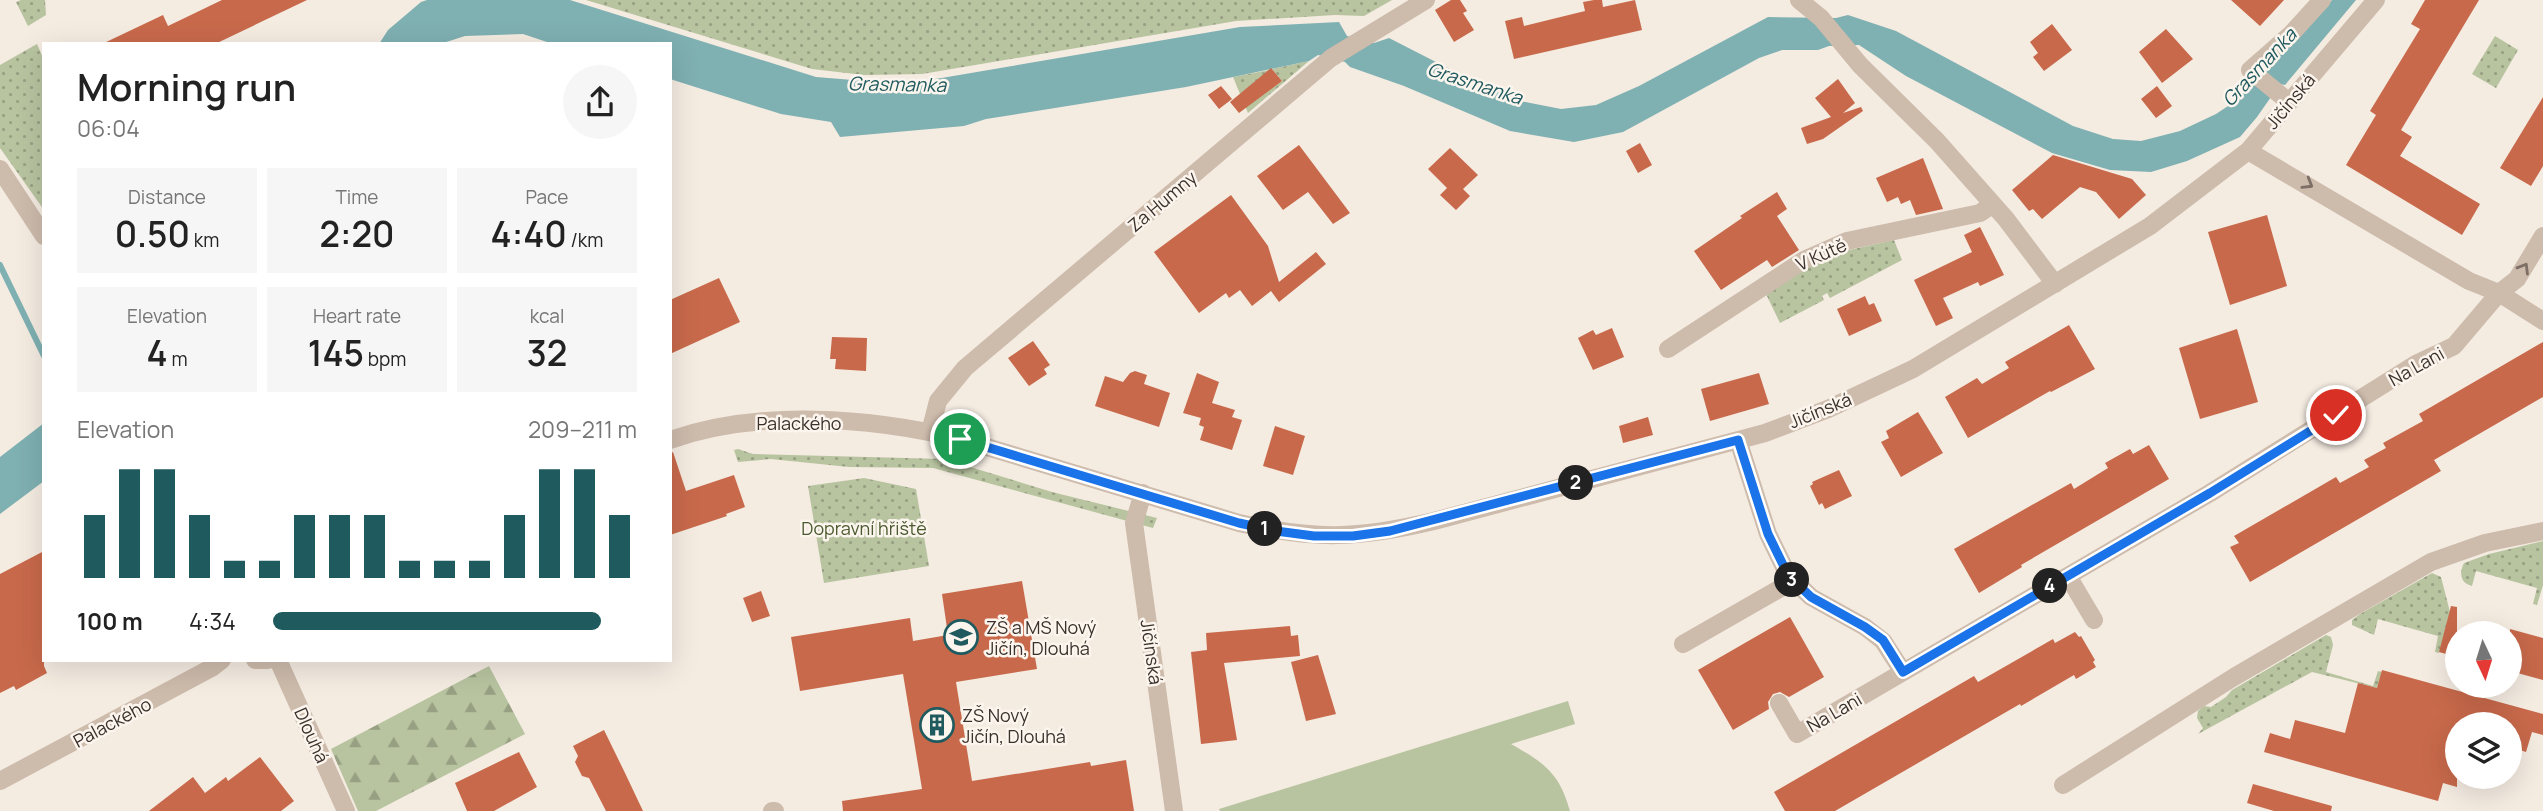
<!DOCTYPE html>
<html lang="en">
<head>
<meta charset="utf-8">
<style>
  :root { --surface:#fff; --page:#f6f6f6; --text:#222; --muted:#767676; --accent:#1f5a5e }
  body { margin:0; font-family:Manrope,sans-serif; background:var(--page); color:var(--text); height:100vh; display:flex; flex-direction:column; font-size:26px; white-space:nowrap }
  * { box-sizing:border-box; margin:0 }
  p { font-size:23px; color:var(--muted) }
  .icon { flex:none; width:38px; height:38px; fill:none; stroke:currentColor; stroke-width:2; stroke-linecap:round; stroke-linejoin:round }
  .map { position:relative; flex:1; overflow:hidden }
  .sheet { position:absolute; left:42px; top:42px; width:630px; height:620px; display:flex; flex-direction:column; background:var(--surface); border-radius:0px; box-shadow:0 7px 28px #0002 }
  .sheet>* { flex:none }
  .needle { width:46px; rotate:176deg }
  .controls { position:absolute; left:2445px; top:621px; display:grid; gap:14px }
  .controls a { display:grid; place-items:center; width:77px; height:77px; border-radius:50%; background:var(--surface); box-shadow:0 7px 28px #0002; font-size:35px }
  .pin { position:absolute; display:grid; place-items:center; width:60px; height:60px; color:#fff; margin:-30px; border:4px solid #fff; border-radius:50%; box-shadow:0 2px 7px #0007 }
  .km { position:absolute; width:35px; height:35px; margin:-18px; border-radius:50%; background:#222; color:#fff; font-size:19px; line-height:35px; text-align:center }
  .round { display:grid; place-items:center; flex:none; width:74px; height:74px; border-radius:37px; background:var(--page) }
  .head { display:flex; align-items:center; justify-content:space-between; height:119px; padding:0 35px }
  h1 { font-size:38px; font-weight:600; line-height:52px }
  .figures { display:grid; grid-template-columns:repeat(3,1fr); gap:10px; height:119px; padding:7px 35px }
  .figures div { display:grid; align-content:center; border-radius:0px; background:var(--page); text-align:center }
  .figures b { font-size:35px; font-weight:600 }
  .figures small { font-size:19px; font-weight:400 }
  .figures p { font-size:19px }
  .chart { height:196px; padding:14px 35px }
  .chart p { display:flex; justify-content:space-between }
  .chart svg { width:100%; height:126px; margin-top:7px; stroke:var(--accent); stroke-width:6 }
  ul { padding:0 35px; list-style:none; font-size:23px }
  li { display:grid; grid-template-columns:112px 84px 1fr; align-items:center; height:52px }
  li i { height:18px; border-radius:9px; background:var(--accent) }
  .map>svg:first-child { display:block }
  .green { fill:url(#green-dots) }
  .forest { fill:url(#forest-firs) }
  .pitch { fill:#b8c4a0 }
  .water { fill:#7fb0b2 }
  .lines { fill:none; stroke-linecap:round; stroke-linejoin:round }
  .stream { stroke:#7fb0b2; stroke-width:6 }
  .building { fill:#c8694b }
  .street { stroke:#cdbbac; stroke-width:18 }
  .oneway { stroke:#7d6f65 }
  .route-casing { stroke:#fff; stroke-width:14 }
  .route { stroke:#1a73e8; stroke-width:9 }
  .labels { text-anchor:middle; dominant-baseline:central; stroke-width:5; stroke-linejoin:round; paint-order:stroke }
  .street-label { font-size:18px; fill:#3b302b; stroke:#fbf5ee }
  .park-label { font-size:18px; fill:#4a5a2e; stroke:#fbf5ee }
  .poi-label { font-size:18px; fill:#3b302b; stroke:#fbf5ee; text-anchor:start }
  .water-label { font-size:19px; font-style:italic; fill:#1f5a5e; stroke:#fbf5ee }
</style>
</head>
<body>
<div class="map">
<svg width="2543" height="811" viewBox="0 0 2543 811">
  <defs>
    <pattern id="green-dots" width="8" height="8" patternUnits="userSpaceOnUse" patternTransform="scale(1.75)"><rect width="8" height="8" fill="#b8c4a0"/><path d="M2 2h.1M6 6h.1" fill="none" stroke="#97a083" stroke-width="1.8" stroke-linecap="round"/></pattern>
    <pattern id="forest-firs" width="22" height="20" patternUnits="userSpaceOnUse" patternTransform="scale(1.75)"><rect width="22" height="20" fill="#b8c4a0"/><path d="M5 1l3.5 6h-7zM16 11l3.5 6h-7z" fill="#97a083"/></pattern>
  </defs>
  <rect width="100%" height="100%" fill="#f4ebe1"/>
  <path class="green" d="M 21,0 L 45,0 L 46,15 L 28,26 L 16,2 Z
    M 586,0 L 1392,0 L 1364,16 L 1335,15 L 1236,21 L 922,74 L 864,75 L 812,69 Z
    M 2495,36 L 2518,50 L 2496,88 L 2472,74 Z
    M 37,44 L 44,60 L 44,210 L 0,148 L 0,65 Z
    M 1309,61 L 1248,113 L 1233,77 L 1269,70 L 1273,87 L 1282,81 L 1272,69 Z
    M 1894,240 L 1902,260 L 1830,298 L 1827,293 L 1822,296 L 1824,300 L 1780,323 L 1765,292 L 1807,268 L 1849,250 Z
    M 738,449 L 753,454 L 944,459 L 1052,492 L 1157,518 L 1153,528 L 933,468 L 849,467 L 771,459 L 738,462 L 734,450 Z
    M 864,478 L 916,489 L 929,566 L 824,583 L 808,486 Z
    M 2543,541 L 2543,585 L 2537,605 L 2533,604 L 2537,588 L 2476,571 L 2472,586 C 2460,583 2459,573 2464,563 L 2489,554 Z
    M 2432,573 L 2441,577 L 2450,612 L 2439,653 L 2435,652 L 2438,636 L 2378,619 L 2374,635 L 2352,625 L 2352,620 L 2360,614 Z
    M 2326,635 L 2331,637 L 2333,645 L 2326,672 L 2373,686 L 2378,671 L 2382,672 L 2377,688 L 2312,672 L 2198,734 L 2203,728 L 2197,718 L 2198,711 L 2204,706 L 2211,707 L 2226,697 L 2232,690 Z"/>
  <path class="forest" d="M 489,666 L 525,734 L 376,811 L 358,811 L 331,749 Z"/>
  <path class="pitch" d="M 1568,701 L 1575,724 L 1511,744 C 1544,763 1559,772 1570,811 L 1220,811 L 1219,809 Z"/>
  <path class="water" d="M 427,0 L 570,0 L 816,77 L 865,81 L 924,81 L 1240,27 L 1339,22 L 1347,36 L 1374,43 L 1389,38 L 1473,81 L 1520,101 L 1561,109 L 1596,105 L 1639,86 L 1768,17 L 1836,18 L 1848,15 L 1896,31 L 2073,126 L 2113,139 L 2141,141 L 2180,131 L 2216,114 L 2237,100 L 2237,97 L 2262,71 L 2264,71 L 2332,0 L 2356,0 L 2285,85 L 2280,84 L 2257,117 L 2240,137 L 2187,161 L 2151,172 L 2110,170 L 2052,153 L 1906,76 L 1859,45 L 1829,46 L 1818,50 L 1782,50 L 1759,58 L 1623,132 L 1574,142 L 1510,131 L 1404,86 L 1350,67 L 1345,62 L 1318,55 L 1309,61 L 1186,87 L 986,119 L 964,126 L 840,137 L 831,122 L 781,114 L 670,79 L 670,44 L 553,44 L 523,34 L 465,36 L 440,44 L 379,44 L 388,30 L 421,2 Z
    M 44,423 L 44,481 L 0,514 L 0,457 Z"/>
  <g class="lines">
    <path class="stream" d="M 0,265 L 44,356"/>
  </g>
  <path class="building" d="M 222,0 L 307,0 L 215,44 L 102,44 L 163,15 L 168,26 Z
    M 1451,0 L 1460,0 L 1467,11 L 1463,13 L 1474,30 L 1454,42 L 1435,10 Z
    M 1594,0 L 1602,0 L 1603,7 L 1635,0 L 1642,30 L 1514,59 L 1505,21 L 1522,17 L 1524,26 L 1585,11 L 1583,2 Z
    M 2231,0 L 2284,0 L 2260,26 Z
    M 2425,0 L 2479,0 L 2401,130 L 2412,137 L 2400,156 L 2480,204 L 2462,235 L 2346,165 L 2376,115 L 2370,111 L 2420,29 L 2411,24 Z
    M 2052,24 L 2072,50 L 2044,71 L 2033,57 L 2038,53 L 2030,42 Z
    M 2166,29 L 2193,59 L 2162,83 L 2139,52 Z
    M 1271,68 L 1282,81 L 1239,113 L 1230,102 Z
    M 1838,79 L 1855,103 L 1843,113 L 1861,107 L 1863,111 L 1823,139 L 1807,144 L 1801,128 L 1831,117 L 1815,98 Z
    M 1221,86 L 1232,99 L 1219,109 L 1208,95 Z
    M 2157,86 L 2172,106 L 2156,118 L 2141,99 Z
    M 2543,97 L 2543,166 L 2531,186 L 2500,168 Z
    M 1640,143 L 1652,165 L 1638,173 L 1626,151 Z
    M 1299,145 L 1350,213 L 1333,224 L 1308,192 L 1283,210 L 1257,176 Z
    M 1450,148 L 1478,175 L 1463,189 L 1470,196 L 1456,210 L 1440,195 L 1447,188 L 1428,169 Z
    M 2053,155 L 2132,179 L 2146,195 L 2119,219 L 2096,192 L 2080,187 L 2042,219 L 2033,209 L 2029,211 L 2012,190 Z
    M 1923,158 L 1943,209 L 1916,215 L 1910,200 L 1901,204 L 1898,197 L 1887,202 L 1876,178 Z
    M 1777,192 L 1787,209 L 1777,216 L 1799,250 L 1772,267 L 1767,260 L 1721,290 L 1694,251 L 1742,218 L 1740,216 Z
    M 1231,195 L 1268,246 L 1279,282 L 1316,252 L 1326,264 L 1279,302 L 1271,291 L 1252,306 L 1240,290 L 1229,298 L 1226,293 L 1199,313 L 1154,252 Z
    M 2267,215 L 2287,286 L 2230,305 L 2208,232 Z
    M 1980,227 L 2004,275 L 1980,286 L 1978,282 L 1943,298 L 1953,318 L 1936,326 L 1914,280 L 1972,252 L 1964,235 Z
    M 719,278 L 740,322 L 670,354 L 670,300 Z
    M 1865,296 L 1869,305 L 1874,303 L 1882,321 L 1849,336 L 1837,309 Z
    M 2069,325 L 2095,369 L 2051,392 L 2050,391 L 1968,438 L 1945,397 L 1977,378 L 1982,384 L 2009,368 L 2005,362 Z
    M 1612,328 L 1624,357 L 1593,370 L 1578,338 L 1593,330 L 1596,335 Z
    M 2237,329 L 2258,402 L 2200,419 L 2179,348 Z
    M 832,337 L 867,338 L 866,371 L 835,369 L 836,359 L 830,359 Z
    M 1033,341 L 1050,365 L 1044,369 L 1047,374 L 1029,386 L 1008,358 Z
    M 2543,342 L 2543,397 L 2434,460 L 2441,471 L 2250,582 L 2230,547 L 2239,543 L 2234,536 L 2336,477 L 2340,483 L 2369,467 L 2364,460 L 2386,448 L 2383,443 L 2423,421 L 2419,414 Z
    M 1135,371 L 1147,375 L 1144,384 L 1170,393 L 1159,427 L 1095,406 L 1105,376 L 1123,382 L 1130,373 Z
    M 1197,373 L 1219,382 L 1212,403 L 1235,410 L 1232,417 L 1242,420 L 1232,450 L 1200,440 L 1204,427 L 1199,425 L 1201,418 L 1183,413 Z
    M 1759,373 L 1769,404 L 1710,421 L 1701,389 Z
    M 1918,412 L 1943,453 L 1901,477 L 1881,442 L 1889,438 L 1886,431 Z
    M 1648,417 L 1653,435 L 1623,443 L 1619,426 Z
    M 1275,426 L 1305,436 L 1293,475 L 1263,466 Z
    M 2149,445 L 2169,479 L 2021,565 L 2022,567 L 1979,593 L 1954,549 L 2071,483 L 2074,489 L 2108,468 L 2105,463 L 2130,449 L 2133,454 Z
    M 673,452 L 686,491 L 734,475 L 745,507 L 726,514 L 727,516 L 670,535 L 671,453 Z
    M 1839,470 L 1852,496 L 1825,509 L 1822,503 L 1819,505 L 1810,486 L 1813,484 L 1812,482 Z
    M 44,551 L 44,666 L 47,673 L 16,690 L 14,686 L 0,693 L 0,574 Z
    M 1022,581 L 1037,669 L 956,682 L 972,781 L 1090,762 L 1091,766 L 1126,760 L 1134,811 L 843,811 L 842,801 L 922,789 L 903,674 L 800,691 L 791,637 L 910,618 L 913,641 L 948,635 L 942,594 Z
    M 761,591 L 770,616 L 752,622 L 743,598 Z
    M 2451,606 L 2457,607 L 2457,657 L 2439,652 Z
    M 1790,617 L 1824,677 L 1789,697 L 1780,692 L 1773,694 L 1768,702 L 1769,709 L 1733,730 L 1698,670 Z
    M 1290,626 L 1291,636 L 1298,635 L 1300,656 L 1224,663 L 1237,740 L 1201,744 L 1191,652 L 1207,650 L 1206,633 Z
    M 2510,629 L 2543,638 L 2543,680 L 2510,671 Z
    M 2075,632 L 2079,637 L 2081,636 L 2095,660 L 2093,662 L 2096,667 L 2076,679 L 2074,675 L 2021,706 L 2020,704 L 1835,811 L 1785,811 L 1774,792 L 1974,676 L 1978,682 L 2053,639 L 2055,643 Z
    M 1318,655 L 1336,714 L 1306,721 L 1291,662 Z
    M 2382,670 L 2543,714 L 2543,735 L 2532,732 L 2526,752 L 2510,747 L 2510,724 L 2457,724 L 2457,787 L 2443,783 L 2438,801 L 2264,752 L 2270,733 L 2290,739 L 2295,720 L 2345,733 L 2358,683 L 2377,688 Z
    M 604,730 L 625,773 L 643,811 L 606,811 L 589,778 L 582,776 L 575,762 L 578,756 L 573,746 Z
    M 519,752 L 537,787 L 494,811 L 467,811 L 455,783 Z
    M 260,757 L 294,801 L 281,811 L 149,811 L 193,777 L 205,793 L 226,777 L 228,781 Z
    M 2253,784 L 2332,806 L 2331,811 L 2274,811 L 2247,803 Z"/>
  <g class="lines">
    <path class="street" d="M 1799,0 L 1821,18 L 1860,65 L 1937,141 L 2006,219 L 2055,284
      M 2289,102 L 2250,70 L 2291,34 L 2322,0
      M 2248,151 L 2469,281 L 2499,293 L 2543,321
      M 0,169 L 44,236
      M 1668,349 L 1804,260 L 1847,241 L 1980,213 L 1993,204
      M 930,432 L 938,401 L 965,368 L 1331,58 L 1426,0
      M 670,440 C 759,409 869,417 960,439 L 1239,523 C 1315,540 1358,539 1434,521 L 1765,433 L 1828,409 L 1913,369 L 2150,226 L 2248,151 L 2376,0
      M 1738,440 L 1768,534 L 1788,575 L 1811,597 L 1865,627 L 1883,641 L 1903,672
      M 1143,493 L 1134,523 L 1174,811
      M 2068,576 L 2094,620
      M 1683,644 L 1793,581
      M 255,660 L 268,660
      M 278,660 L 346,811
      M 1779,703 L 1797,734 L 2210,493 L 2416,364 L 2454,346 L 2499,293 L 2517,279 L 2543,236
      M 0,781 L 213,667 L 222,660
      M 2063,785 L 2234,677 L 2431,562 L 2485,543 L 2543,531
      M 772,811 L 775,811"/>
  </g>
  <defs><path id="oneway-chevron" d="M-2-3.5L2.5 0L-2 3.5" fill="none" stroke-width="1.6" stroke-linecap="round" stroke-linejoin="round" transform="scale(1.75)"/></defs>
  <g class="oneway">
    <use href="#oneway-chevron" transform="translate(2308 184) rotate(31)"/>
    <use href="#oneway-chevron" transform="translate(2524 268) rotate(-59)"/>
  </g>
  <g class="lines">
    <g class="route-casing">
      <path id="route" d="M 960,439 L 1239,523 L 1276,531 L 1314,536 L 1353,536 L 1390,531 L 1738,440 L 1768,534 L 1788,575 L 1811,597 L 1865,627 L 1883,640 L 1903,672 L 2210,493 L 2336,415"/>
    </g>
    <use href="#route" class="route"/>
  </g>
  <defs>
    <g id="school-ring" transform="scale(1.75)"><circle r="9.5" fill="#fbf5ee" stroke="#1f5a5e" stroke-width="1.5"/><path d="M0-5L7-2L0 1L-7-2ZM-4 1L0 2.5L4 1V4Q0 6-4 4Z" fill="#1f5a5e"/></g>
    <g id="building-ring" transform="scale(1.75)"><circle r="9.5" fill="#fbf5ee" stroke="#1f5a5e" stroke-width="1.5"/><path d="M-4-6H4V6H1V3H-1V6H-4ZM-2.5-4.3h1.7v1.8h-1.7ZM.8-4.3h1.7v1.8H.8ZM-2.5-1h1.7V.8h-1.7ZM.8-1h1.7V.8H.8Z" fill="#1f5a5e"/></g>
  </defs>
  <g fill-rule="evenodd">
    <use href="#school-ring" x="961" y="637"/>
    <use href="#building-ring" x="937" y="725"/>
  </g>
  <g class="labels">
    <g class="street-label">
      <text transform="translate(2290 101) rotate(-50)">Jičínská</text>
      <text transform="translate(1162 201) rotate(-40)">Za Humny</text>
      <text transform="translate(1821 254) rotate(-24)">V Kútě</text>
      <text transform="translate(2416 366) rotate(-29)">Na Lani</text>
      <text transform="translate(1820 410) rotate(-22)">Jičínská</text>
      <text x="799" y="423">Palackého</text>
      <text transform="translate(1152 652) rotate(82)">Jičínská</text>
      <text transform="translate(1834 712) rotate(-30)">Na Lani</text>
      <text transform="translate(112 722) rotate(-28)">Palackého</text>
      <text transform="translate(312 735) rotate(66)">Dlouhá</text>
    </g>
    <g class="park-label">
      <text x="864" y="528">Dopravní hřiště</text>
    </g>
    <g class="poi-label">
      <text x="986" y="627">ZŠ a MŠ Nový<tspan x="986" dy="21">Jičín, Dlouhá</tspan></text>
      <text x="962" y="715">ZŠ Nový<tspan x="962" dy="21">Jičín, Dlouhá</tspan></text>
    </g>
    <g class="water-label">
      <text transform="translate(2259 67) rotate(-47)">Grasmanka</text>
      <text transform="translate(1475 83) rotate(18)">Grasmanka</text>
      <text transform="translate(897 84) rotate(1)">Grasmanka</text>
    </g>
  </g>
</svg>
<div class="controls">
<a><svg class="needle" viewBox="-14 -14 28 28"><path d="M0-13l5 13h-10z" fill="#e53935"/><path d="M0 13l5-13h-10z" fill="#767676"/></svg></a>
<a><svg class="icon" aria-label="layers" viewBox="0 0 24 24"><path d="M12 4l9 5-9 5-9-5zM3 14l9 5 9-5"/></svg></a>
</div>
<div class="pin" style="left:960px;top:439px;background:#1e9e55"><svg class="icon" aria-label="arrive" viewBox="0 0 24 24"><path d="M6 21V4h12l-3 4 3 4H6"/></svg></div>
<div class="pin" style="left:2336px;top:415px;background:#d93025"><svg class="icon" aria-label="check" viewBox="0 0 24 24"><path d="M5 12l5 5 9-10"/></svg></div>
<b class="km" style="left:1265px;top:529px">1</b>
<b class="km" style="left:1576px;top:483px">2</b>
<b class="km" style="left:1792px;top:580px">3</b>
<b class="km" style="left:2050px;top:586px">4</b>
<section class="sheet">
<div class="head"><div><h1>Morning run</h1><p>06:04</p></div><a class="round"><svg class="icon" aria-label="share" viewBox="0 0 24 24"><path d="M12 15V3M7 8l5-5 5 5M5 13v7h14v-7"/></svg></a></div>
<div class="figures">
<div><p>Distance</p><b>0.50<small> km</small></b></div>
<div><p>Time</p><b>2:20</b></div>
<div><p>Pace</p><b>4:40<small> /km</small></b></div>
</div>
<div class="figures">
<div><p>Elevation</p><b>4<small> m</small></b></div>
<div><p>Heart rate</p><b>145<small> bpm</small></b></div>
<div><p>kcal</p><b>32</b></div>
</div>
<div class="chart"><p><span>Elevation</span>209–211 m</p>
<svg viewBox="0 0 160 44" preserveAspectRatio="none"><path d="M5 44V22M15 44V6M25 44V6M35 44V22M45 44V38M55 44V38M65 44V22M75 44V22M85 44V22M95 44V38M105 44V38M115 44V38M125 44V22M135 44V6M145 44V6M155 44V22"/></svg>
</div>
<ul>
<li><b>100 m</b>4:34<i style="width:90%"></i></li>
</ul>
</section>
</div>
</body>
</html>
